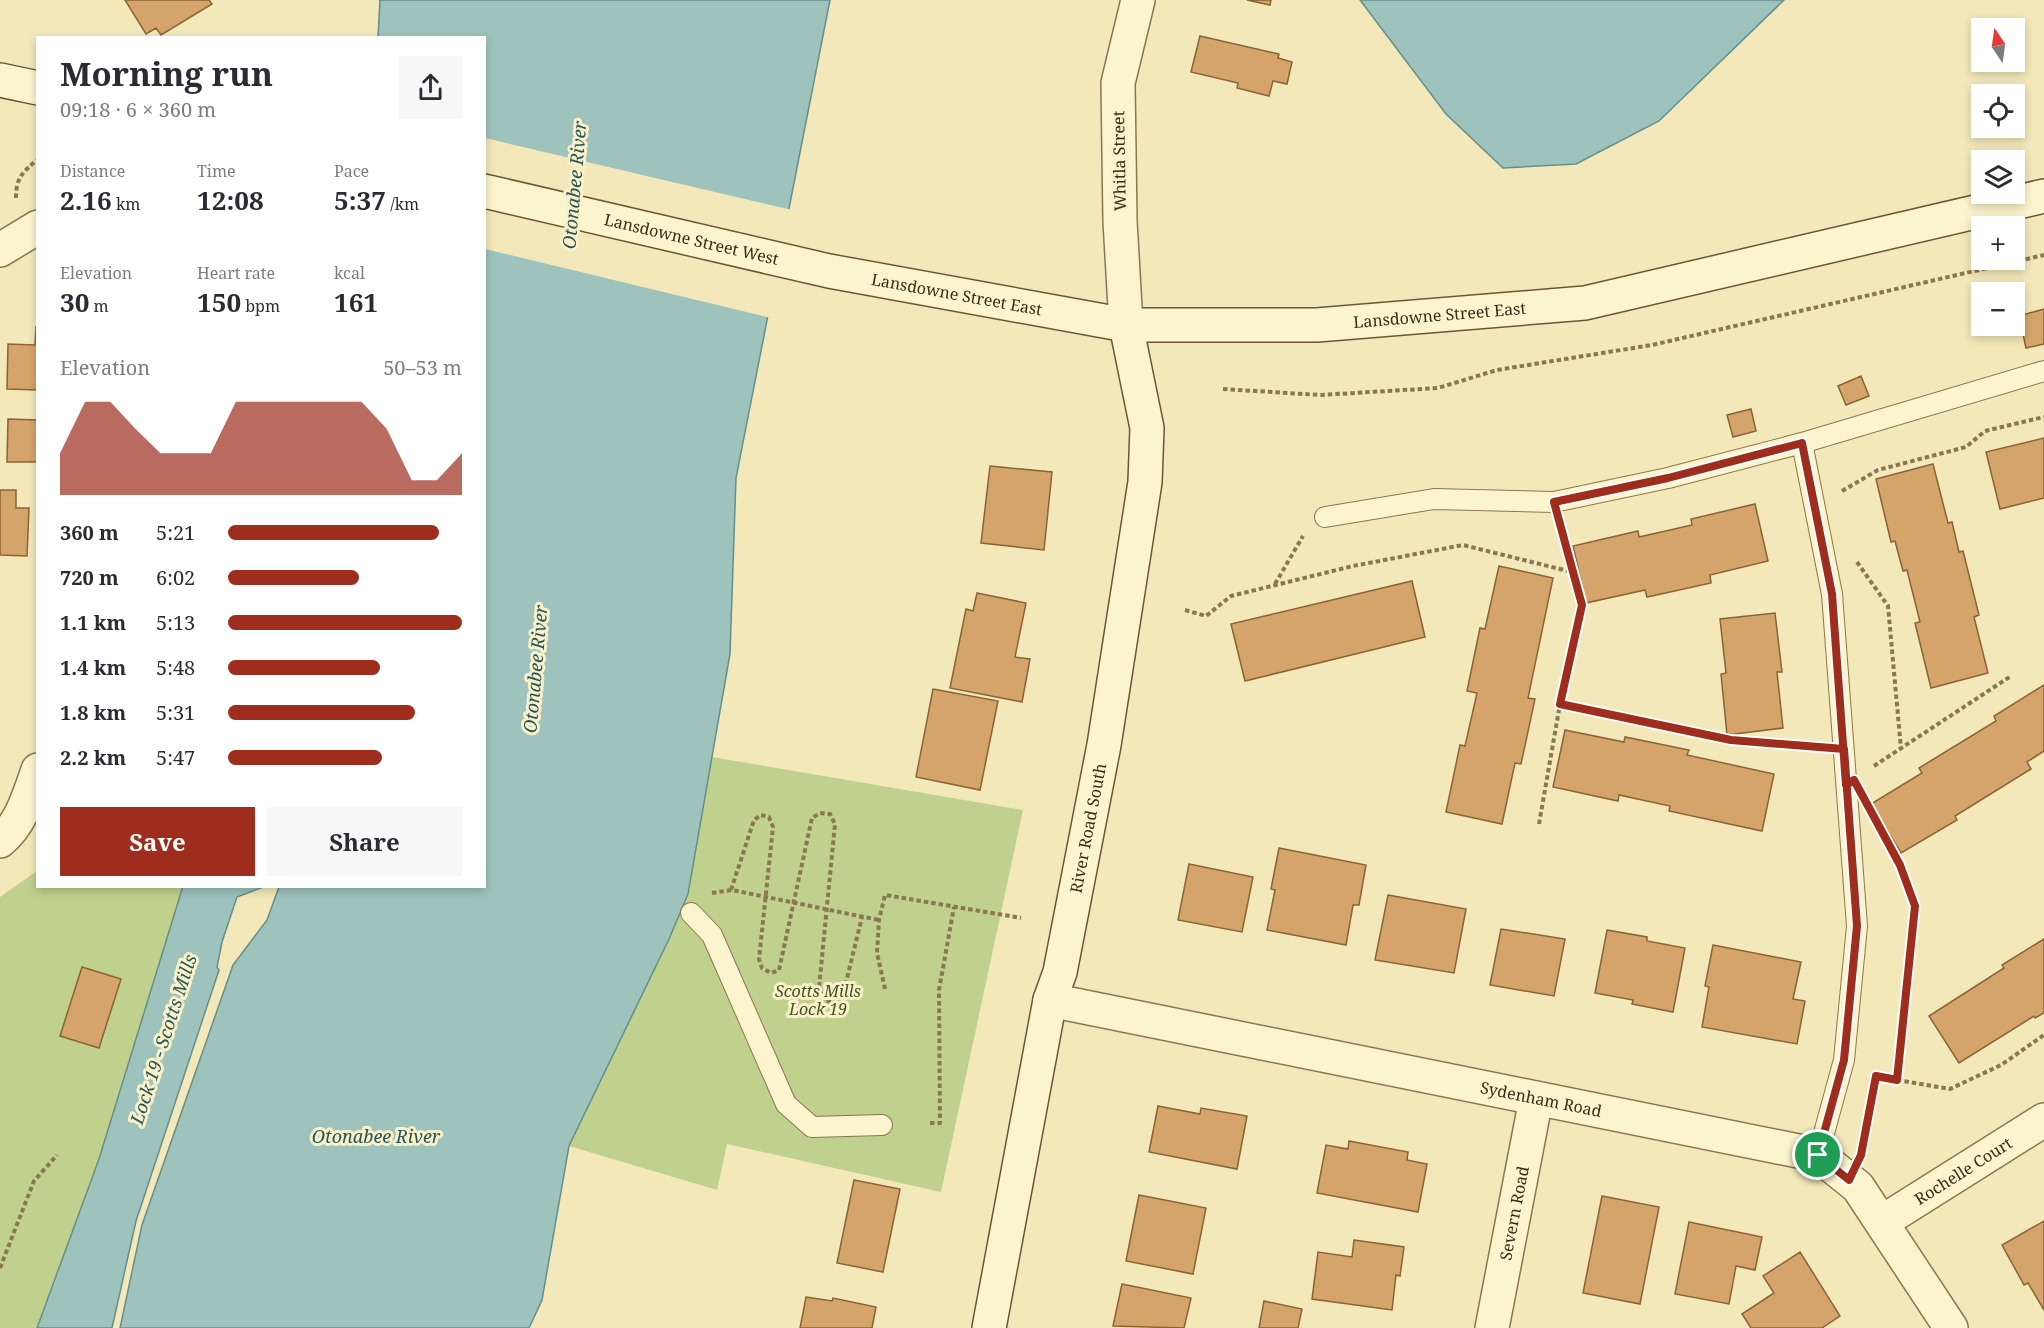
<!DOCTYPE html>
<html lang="en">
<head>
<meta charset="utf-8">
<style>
  :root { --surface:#fff; --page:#f7f7f7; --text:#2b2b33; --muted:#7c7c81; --accent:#9e2d1d }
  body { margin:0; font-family:"Noto Serif",serif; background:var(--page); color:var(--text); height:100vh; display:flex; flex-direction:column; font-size:22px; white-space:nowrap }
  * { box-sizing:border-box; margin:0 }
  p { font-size:20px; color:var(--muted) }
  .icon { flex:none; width:33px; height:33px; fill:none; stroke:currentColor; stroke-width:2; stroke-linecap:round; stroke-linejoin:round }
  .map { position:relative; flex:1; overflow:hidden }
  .details { position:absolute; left:36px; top:36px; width:450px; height:852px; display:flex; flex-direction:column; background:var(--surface); border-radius:0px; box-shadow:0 3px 9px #0003 }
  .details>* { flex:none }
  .needle { width:39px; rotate:347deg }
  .buttons { position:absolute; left:1971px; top:18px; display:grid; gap:12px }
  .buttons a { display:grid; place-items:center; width:54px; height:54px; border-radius:0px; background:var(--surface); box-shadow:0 3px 9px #0003; font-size:30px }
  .pin { position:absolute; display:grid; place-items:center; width:51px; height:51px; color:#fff; margin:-26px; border:3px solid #fff; border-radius:50%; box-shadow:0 2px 6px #0007 }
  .round { display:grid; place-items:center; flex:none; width:63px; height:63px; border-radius:0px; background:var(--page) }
  .overview { display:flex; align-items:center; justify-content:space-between; height:102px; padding:0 24px }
  h1 { font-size:33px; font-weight:700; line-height:45px }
  .stats { display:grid; grid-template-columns:repeat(3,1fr); gap:9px; height:102px; padding:6px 24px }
  .stats div { display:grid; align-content:center }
  .stats b { font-size:26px; font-weight:700 }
  .stats small { font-size:16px; font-weight:400 }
  .stats p { font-size:16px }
  .chart { height:168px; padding:12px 24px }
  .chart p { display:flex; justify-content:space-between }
  .chart svg { width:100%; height:108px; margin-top:6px; fill:var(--accent); opacity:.7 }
  .primary-button { display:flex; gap:12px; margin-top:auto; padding:12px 24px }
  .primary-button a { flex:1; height:69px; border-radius:0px; background:var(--accent); color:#fff; font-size:24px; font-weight:700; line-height:69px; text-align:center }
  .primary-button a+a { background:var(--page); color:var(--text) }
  ul { padding:0 24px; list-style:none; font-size:20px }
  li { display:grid; grid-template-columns:96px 72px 1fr; align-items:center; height:45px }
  li i { height:15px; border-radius:8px; background:var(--accent) }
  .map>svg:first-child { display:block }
  .green { fill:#c0d08d }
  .water { fill:#9ec2bc; stroke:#668f8a; stroke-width:1.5 }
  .pier { fill:#f2e8b9 }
  .building { fill:#d4a46b; stroke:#8b6336; stroke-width:1.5 }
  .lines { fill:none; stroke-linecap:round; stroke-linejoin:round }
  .lane-casing { stroke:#8a7752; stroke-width:22 }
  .street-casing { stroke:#8a7752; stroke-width:36 }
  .secondary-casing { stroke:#6b5736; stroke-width:36 }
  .path { stroke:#8a7752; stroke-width:4; stroke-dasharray:4.5 3; stroke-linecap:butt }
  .lane { stroke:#fcf4cd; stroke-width:20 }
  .street { stroke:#fcf4cd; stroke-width:33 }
  .secondary { stroke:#fcf4cd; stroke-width:33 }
  .route-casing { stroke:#fff; stroke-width:12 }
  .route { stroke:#9e2d1d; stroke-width:8 }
  .labels { text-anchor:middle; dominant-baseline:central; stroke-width:6; stroke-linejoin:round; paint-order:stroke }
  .street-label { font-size:16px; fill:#372b19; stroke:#f9f1c9 }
  .park-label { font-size:16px; font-style:italic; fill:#40551e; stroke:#f9f1c9 }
  .water-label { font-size:18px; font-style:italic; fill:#275558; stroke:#f9f1c9 }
</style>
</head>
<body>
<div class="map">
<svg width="2044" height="1328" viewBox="0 0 2044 1328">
  <rect width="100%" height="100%" fill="#f2e8b9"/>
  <path class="green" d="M 712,757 L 1023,810 L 941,1192 L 727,1144 L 717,1190 L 569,1146 L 669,939 L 688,894 Z
    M 37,871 L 38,886 L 183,887 L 99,1159 L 37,1328 L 0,1328 L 0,897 Z"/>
  <path class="water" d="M 380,0 L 830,0 L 736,478 L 730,654 L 688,894 L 669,939 L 569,1146 L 542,1300 L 529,1328 L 120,1328 L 142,1225 L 233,965 L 267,920 L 279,887 L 484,886 L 484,38 L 378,37 Z
    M 1360,0 L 1784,0 L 1659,121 L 1576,164 L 1503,168 L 1446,114 Z
    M 183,886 L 263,887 L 237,897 L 222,942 L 217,967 L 219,970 L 136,1221 L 112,1328 L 37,1328 L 99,1159 Z"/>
  <path class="pier" d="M 485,138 L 792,210 L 771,318 L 485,249 Z"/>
  <path class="building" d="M 125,0 L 209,0 L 212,4 L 161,35 L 156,28 L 146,34 Z
    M 1247,0 L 1271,0 L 1270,5 Z
    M 1200,36 L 1279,54 L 1278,58 L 1292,62 L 1287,84 L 1273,81 L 1269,96 L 1237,88 L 1238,83 L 1191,72 Z
    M 2044,309 L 2044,344 L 2026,348 L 2019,316 Z
    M 36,327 L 38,327 L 38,390 L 7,389 L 8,344 L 35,345 Z
    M 1861,376 L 1869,396 L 1846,405 L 1838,386 Z
    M 1751,409 L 1756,431 L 1733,437 L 1727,415 Z
    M 8,419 L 38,420 L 38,462 L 7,462 Z
    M 2044,438 L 2044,498 L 2000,509 L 1986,452 Z
    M 1933,464 L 1948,523 L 1952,522 L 1959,552 L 1963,551 L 1979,615 L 1974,617 L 1988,673 L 1931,688 L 1915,623 L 1920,622 L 1907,570 L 1903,571 L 1895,541 L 1891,542 L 1876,479 Z
    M 990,466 L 1052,472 L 1044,550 L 981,543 Z
    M 0,490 L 16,490 L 16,508 L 29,508 L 27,556 L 0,555 Z
    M 1755,504 L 1768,561 L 1710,575 L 1711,583 L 1647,597 L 1645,590 L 1586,603 L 1573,546 L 1638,531 L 1639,537 L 1692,525 L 1691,519 Z
    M 1499,566 L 1553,578 L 1528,698 L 1535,699 L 1521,764 L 1515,763 L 1502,824 L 1446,812 L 1460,745 L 1465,746 L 1477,693 L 1467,691 L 1480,628 L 1485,629 Z
    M 1412,581 L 1425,637 L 1245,681 L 1231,624 Z
    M 977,593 L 1026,603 L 1015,657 L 1030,659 L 1022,702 L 950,688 L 966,609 L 973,611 Z
    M 1775,613 L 1782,672 L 1777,672 L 1783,728 L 1727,735 L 1721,674 L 1726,673 L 1720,619 Z
    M 2044,685 L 2044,751 L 2027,762 L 2031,769 L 1955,816 L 1957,820 L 1901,853 L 1871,804 L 1922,773 L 1919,768 L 1996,721 L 1994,716 Z
    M 933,689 L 998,701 L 980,790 L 916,777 Z
    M 1565,730 L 1624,742 L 1625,737 L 1689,750 L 1687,755 L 1774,774 L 1762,831 L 1669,811 L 1670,806 L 1619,795 L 1618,801 L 1553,787 Z
    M 1279,848 L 1366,865 L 1359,905 L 1353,905 L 1346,945 L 1267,930 L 1275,890 L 1271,889 Z
    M 1189,864 L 1253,877 L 1242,932 L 1178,920 Z
    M 1388,895 L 1466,909 L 1454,973 L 1375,960 Z
    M 1501,929 L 1565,939 L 1554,996 L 1490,985 Z
    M 1607,930 L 1647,937 L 1647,941 L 1685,948 L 1673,1012 L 1632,1004 L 1633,1000 L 1595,993 Z
    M 2044,939 L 2044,1013 L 2035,1018 L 2034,1016 L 1959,1063 L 1929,1016 L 2004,968 L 2002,965 Z
    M 1713,945 L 1801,962 L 1793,999 L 1805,1001 L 1797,1044 L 1702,1027 L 1709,987 L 1705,986 Z
    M 82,967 L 121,979 L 99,1048 L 60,1036 Z
    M 1158,1106 L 1200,1114 L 1201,1108 L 1247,1116 L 1237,1169 L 1149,1152 Z
    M 1349,1141 L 1408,1152 L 1407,1160 L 1427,1164 L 1418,1212 L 1317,1193 L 1326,1145 L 1348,1149 Z
    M 854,1180 L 900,1189 L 883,1272 L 837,1263 Z
    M 1139,1195 L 1206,1208 L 1193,1274 L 1126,1261 Z
    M 1602,1196 L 1659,1207 L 1640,1304 L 1583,1293 Z
    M 2044,1221 L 2044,1310 L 2028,1283 L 2024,1285 L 2002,1245 Z
    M 1689,1222 L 1762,1237 L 1755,1270 L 1736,1266 L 1729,1304 L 1675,1294 Z
    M 1354,1240 L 1404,1247 L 1400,1276 L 1396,1275 L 1392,1310 L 1312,1299 L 1318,1252 L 1352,1257 Z
    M 1800,1252 L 1840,1316 L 1822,1328 L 1751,1328 L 1742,1314 L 1774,1293 L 1763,1276 Z
    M 1122,1284 L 1191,1298 L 1184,1328 L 1113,1326 Z
    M 806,1297 L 832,1301 L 833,1298 L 876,1307 L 872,1328 L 800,1328 Z
    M 1264,1301 L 1302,1309 L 1298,1328 L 1259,1328 Z"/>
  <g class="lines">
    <g class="lane-casing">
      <path id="lane" d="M 1802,443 L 1832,594 L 1857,926 L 1844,1060 L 1818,1155
        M 1325,517 L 1434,499 L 1554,502 L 1668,478 L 1802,443 L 2044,371
        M 691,913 L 712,935 L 786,1104 L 812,1127 L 882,1125"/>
    </g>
    <g class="street-casing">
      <g id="street">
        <path d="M 0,250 L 38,227"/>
        <path d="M 1126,325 L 1120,221 L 1118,83 L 1138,0"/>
        <path d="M 0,841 C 21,824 29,796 38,770"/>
        <path id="s1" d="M 1050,1000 L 1818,1155 L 1858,1187 L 1951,1328"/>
        <path id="s2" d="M 1882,1222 L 2044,1120"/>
        <path id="s3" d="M 1492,1328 L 1536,1099"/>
      </g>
    </g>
    <g class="secondary-casing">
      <g id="secondary">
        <path d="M 0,80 L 38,88"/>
        <path id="s4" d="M 484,191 L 829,271 L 1126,325 L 1317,325 L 1585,303 L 2044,196"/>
        <path id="s5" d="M 989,1328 L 1050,1000 L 1060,972 L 1104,745 L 1145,482 L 1147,428 L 1126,325"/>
      </g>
    </g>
    <path class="path" d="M 16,198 C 16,177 23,172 38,159
      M 1223,389 L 1320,395 L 1438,388 L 1497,370 L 1652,345 L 2044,255
      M 1842,491 L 1878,470 L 1966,447 L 1985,431 L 2044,417
      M 1561,530 L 1582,605 L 1560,704 L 1730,740 L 1816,747
      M 1857,562 L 1888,606 L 1901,749
      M 1275,584 L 1303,536
      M 1185,610 L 1206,616 L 1231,596 L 1353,566 L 1463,545 L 1572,572
      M 1874,766 L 2011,676
      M 1539,824 L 1560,704
      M 731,890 L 754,820 L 761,815 L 769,817 L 773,827 L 759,959 L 762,968 L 771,973 L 779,970 L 812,818 L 820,813 L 830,814 L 835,824 L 819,988 L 825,1002 L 836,1002 L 843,995 L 862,917
      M 712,893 L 731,890 L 737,891 L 879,920
      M 885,989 L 877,953 L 879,920 L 885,895 L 1021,918
      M 1897,1080 L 1950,1089 L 2001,1065 L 2044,1035
      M 930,1123 L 940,1123 L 939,990 L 954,907
      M 1863,1146 L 1876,1076 L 1897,1080 L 1915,906 L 1901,865 L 1880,829
      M 0,1268 L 34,1181 L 57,1155"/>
    <use href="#lane" class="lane"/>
    <use href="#street" class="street"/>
    <use href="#secondary" class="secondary"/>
  </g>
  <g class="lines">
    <g class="route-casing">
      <path id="route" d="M 1818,1155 L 1849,1180 L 1861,1155 L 1876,1076 L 1897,1080 L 1915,906 L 1900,865 L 1854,780 L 1846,785 L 1832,594 L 1802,443 L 1668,478 L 1554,502 L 1582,605 L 1560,704 L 1731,740 L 1844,749 L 1857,926 L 1844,1060 L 1818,1155"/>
    </g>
    <use href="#route" class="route"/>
  </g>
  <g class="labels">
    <g class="street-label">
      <text transform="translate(1119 161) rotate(-91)">Whitla Street</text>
      <text stroke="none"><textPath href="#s4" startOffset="213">Lansdowne Street West</textPath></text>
      <text stroke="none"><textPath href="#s4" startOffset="484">Lansdowne Street East</textPath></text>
      <text stroke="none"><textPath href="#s4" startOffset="970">Lansdowne Street East</textPath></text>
      <text stroke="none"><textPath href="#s5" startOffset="510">River Road South</textPath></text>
      <text stroke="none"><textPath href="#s1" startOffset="501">Sydenham Road</textPath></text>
      <text stroke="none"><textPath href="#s2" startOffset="96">Rochelle Court</textPath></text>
      <text stroke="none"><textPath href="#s3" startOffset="117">Severn Road</textPath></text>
    </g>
    <g class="park-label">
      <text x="818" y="991">Scotts Mills<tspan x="818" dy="18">Lock 19</tspan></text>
    </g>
    <g class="water-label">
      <text transform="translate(574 185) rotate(-85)">Otonabee River</text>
      <text transform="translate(535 669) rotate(-85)">Otonabee River</text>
      <text transform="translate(163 1039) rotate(-72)">Lock 19 - Scotts Mills</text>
      <text x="376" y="1136">Otonabee River</text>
    </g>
  </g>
</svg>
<div class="buttons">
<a><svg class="needle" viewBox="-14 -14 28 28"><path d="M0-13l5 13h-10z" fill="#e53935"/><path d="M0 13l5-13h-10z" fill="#7c7c81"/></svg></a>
<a><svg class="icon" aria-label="locate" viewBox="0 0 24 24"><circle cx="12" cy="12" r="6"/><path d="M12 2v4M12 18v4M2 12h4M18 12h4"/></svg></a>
<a><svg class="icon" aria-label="layers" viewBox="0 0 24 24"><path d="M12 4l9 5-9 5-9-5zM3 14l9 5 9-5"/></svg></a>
<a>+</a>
<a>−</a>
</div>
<div class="pin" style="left:1818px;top:1155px;background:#1e9e55"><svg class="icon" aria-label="arrive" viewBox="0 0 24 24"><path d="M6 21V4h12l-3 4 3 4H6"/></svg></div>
<section class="details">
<div class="overview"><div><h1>Morning run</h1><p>09:18 · 6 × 360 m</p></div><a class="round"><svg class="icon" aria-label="share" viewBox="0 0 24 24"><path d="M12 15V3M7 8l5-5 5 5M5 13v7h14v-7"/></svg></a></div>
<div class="stats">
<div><p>Distance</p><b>2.16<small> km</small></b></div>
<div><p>Time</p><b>12:08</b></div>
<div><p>Pace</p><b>5:37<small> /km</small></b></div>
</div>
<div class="stats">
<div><p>Elevation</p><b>30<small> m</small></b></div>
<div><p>Heart rate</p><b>150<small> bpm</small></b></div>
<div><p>kcal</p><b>161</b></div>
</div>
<div class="chart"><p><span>Elevation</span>50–53 m</p>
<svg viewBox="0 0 160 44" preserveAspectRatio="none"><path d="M0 44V27L10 6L20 6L30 17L40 27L50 27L60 27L70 6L80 6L90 6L100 6L110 6L120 6L130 17L140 38L150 38L160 27V44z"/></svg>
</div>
<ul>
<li><b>360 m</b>5:21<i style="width:90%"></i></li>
<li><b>720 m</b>6:02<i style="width:56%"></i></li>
<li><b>1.1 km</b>5:13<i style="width:100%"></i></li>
<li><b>1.4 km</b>5:48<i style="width:65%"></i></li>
<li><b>1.8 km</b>5:31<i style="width:80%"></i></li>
<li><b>2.2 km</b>5:47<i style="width:66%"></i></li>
</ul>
<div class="primary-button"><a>Save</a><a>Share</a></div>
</section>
</div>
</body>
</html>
